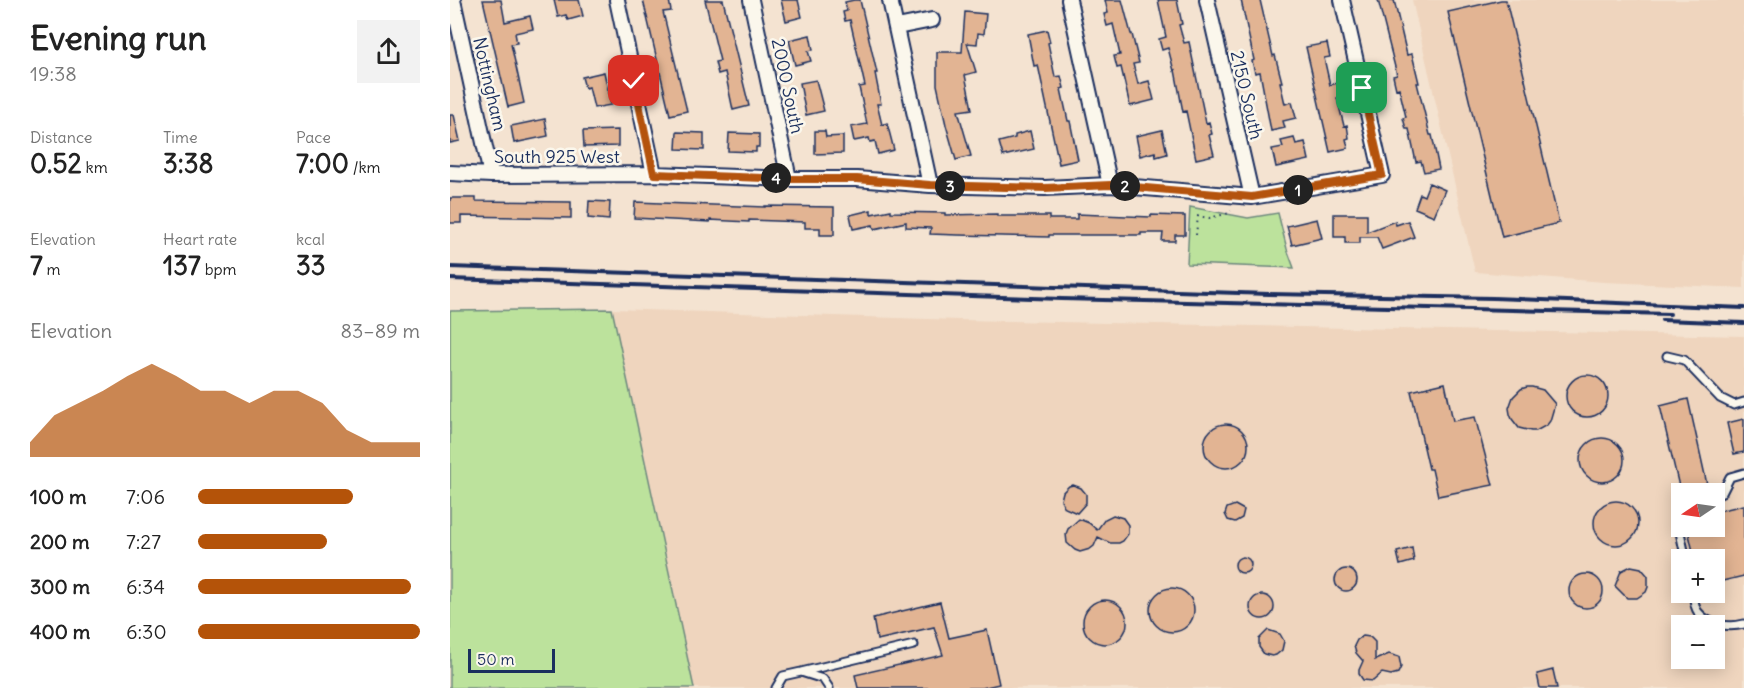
<!DOCTYPE html>
<html lang="en">
<head>
<meta charset="utf-8">
<style>
  :root { --surface:#fff; --page:#f2f2f2; --text:#222; --muted:#767676; --accent:#b45309 }
  body { margin:0; font-family:Delius,sans-serif; background:var(--page); color:var(--text); height:100vh; display:flex; flex-direction:column; font-size:22px; white-space:nowrap }
  * { box-sizing:border-box; margin:0 }
  p { font-size:20px; color:var(--muted) }
  .icon { flex:none; width:33px; height:33px; fill:none; stroke:currentColor; stroke-width:2; stroke-linecap:round; stroke-linejoin:round }
  .map { position:relative; flex:1; overflow:hidden }
  .details { display:flex; flex-direction:column; background:var(--surface); width:450px }
  .details>* { flex:none }
  .needle { width:39px; rotate:257deg }
  .buttons { position:absolute; left:1221px; top:483px; display:grid; gap:12px }
  .buttons a { display:grid; place-items:center; width:54px; height:54px; border-radius:0px; background:var(--surface); box-shadow:0 3px 15px #0003; font-size:30px }
  .scale { position:absolute; left:18px; bottom:15px; width:87px; box-sizing:border-box; padding-left:6px; border:3px solid #1b2f5e; border-top:0; font-size:16px; line-height:21px; white-space:nowrap; color:#1b2f5e; -webkit-text-stroke:4px #fbf7ec; paint-order:stroke }
  .pin { position:absolute; display:grid; place-items:center; width:51px; height:51px; color:#fff; margin:-26px; border-radius:12px; box-shadow:0 3px 9px #0006 }
  .km { position:absolute; width:30px; height:30px; margin:-15px; border-radius:50%; background:#222; color:#fff; font-size:16px; line-height:30px; text-align:center }
  .round { display:grid; place-items:center; flex:none; width:63px; height:63px; border-radius:0px; background:var(--page) }
  .summary { display:flex; align-items:center; justify-content:space-between; height:102px; padding:0 30px }
  h1 { font-size:33px; font-weight:700; line-height:45px }
  .metrics { display:grid; grid-template-columns:repeat(3,1fr); gap:9px; height:102px; padding:6px 30px }
  .metrics div { display:grid; align-content:center }
  .metrics b { font-size:26px; font-weight:700 }
  .metrics small { font-size:16px; font-weight:400 }
  .metrics p { font-size:16px }
  .chart { height:168px; padding:12px 30px }
  .chart p { display:flex; justify-content:space-between }
  .chart svg { width:100%; height:108px; margin-top:6px; fill:var(--accent); opacity:.7 }
  ul { padding:0 30px; list-style:none; font-size:20px }
  li { display:grid; grid-template-columns:96px 72px 1fr; align-items:center; height:45px }
  li i { height:15px; border-radius:8px; background:var(--accent) }
  main { display:flex; flex:1; min-height:0 }
  .map>svg:first-child { display:block }
  .built { fill:#efd5be; fill-rule:evenodd }
  .green { fill:#bce29c; stroke:#6c887d; stroke-width:1.5 }
  .building { fill:#e2b493; stroke:#1b2f5e; stroke-width:1.5 }
  .lines { fill:none; stroke-linecap:round; stroke-linejoin:round }
  .service-casing { stroke:#1b2f5e; stroke-width:11 }
  .minor-casing { stroke:#1b2f5e; stroke-width:18 }
  .path { stroke:#1b2f5e; stroke-width:2; stroke-dasharray:1.5 4.5; stroke-linecap:butt }
  .service { stroke:#fbf7ec; stroke-width:7 }
  .minor { stroke:#fbf7ec; stroke-width:14 }
  .rail { stroke:#1b2f5e; stroke-width:4 }
  .route-casing { stroke:#fff; stroke-width:12 }
  .route { stroke:#b45309; stroke-width:8 }
  .labels { text-anchor:middle; dominant-baseline:central; stroke-width:5; stroke-linejoin:round; paint-order:stroke }
  .street-label { font-size:18px; fill:#1b2f5e; stroke:#fbf7ec }
</style>
</head>
<body>
<main>
<section class="details">
<div class="summary"><div><h1>Evening run</h1><p>19:38</p></div><a class="round"><svg class="icon" aria-label="share" viewBox="0 0 24 24"><path d="M12 15V3M7 8l5-5 5 5M5 13v7h14v-7"/></svg></a></div>
<div class="metrics">
<div><p>Distance</p><b>0.52<small> km</small></b></div>
<div><p>Time</p><b>3:38</b></div>
<div><p>Pace</p><b>7:00<small> /km</small></b></div>
</div>
<div class="metrics">
<div><p>Elevation</p><b>7<small> m</small></b></div>
<div><p>Heart rate</p><b>137<small> bpm</small></b></div>
<div><p>kcal</p><b>33</b></div>
</div>
<div class="chart"><p><span>Elevation</span>83–89 m</p>
<svg viewBox="0 0 160 44" preserveAspectRatio="none"><path d="M0 44V38L10 27L20 22L30 17L40 11L50 6L60 11L70 17L80 17L90 22L100 17L110 17L120 22L130 33L140 38L150 38L160 38V44z"/></svg>
</div>
<ul>
<li><b>100 m</b>7:06<i style="width:70%"></i></li>
<li><b>200 m</b>7:27<i style="width:58%"></i></li>
<li><b>300 m</b>6:34<i style="width:96%"></i></li>
<li><b>400 m</b>6:30<i style="width:100%"></i></li>
</ul>
</section>
<div class="map">
<svg width="1294" height="688" viewBox="0 0 1294 688">
  <rect width="100%" height="100%" fill="#f4e3d1"/>
  <filter id="ink" filterUnits="userSpaceOnUse"><feTurbulence type="fractalNoise" baseFrequency=".0167" numOctaves="2"/><feDisplacementMap in="SourceGraphic" scale="12" xChannelSelector="R" yChannelSelector="G"/><feConvolveMatrix kernelMatrix="1 2 1 2 8 2 1 2 1" color-interpolation-filters="sRGB"/></filter>
  <g filter="url(#ink)">
    <path class="built" d="M 962,0 L 1294,0 L 1294,288 L 1154,282 L 1025,272 Z
      M 162,309 L 509,320 L 1294,336 L 1294,688 L 244,688 ZM 1232,494 L 1264,494 L 1264,526 L 1232,526 ZM 1232,560 L 1264,560 L 1264,592 L 1232,592 ZM 1232,626 L 1264,626 L 1264,658 L 1232,658 Z"/>
    <path class="green" d="M 740,207 L 798,218 L 828,213 L 837,249 L 844,268 L 737,264 Z
      M 162,309 L 244,688 L 0,688 L 0,311 Z"/>
    <path class="building" d="M 33,0 L 51,0 L 55,22 L 80,16 L 83,29 L 65,33 L 67,43 L 61,44 L 74,103 L 58,107 Z
      M 104,0 L 129,0 L 133,16 L 118,20 L 116,15 L 108,17 Z
      M 193,0 L 219,0 L 221,11 L 213,12 L 237,111 L 220,115 Z
      M 255,0 L 273,0 L 299,106 L 283,110 L 275,72 L 268,74 L 265,62 L 270,61 Z
      M 331,0 L 348,0 L 352,17 L 336,21 Z
      M 404,0 L 410,0 L 427,73 L 425,73 L 431,104 L 427,104 L 432,125 L 437,123 L 444,150 L 428,154 L 425,141 L 420,142 L 419,138 L 404,141 L 401,127 L 417,124 L 409,87 L 415,86 L 400,20 L 395,21 L 393,12 L 397,11 L 395,2 Z
      M 655,0 L 672,0 L 681,34 L 682,34 L 689,63 L 683,64 L 688,84 L 699,81 L 704,100 L 680,106 L 671,67 L 667,68 L 664,56 L 670,55 L 663,24 L 657,26 L 654,14 L 658,13 Z
      M 708,0 L 727,0 L 732,24 L 729,25 L 734,43 L 739,42 L 756,123 L 759,122 L 762,134 L 759,135 L 764,155 L 746,159 L 736,111 L 733,112 L 725,70 L 724,71 L 718,48 L 712,50 L 709,39 L 716,37 Z
      M 791,0 L 810,0 L 823,56 L 825,55 L 832,82 L 830,82 L 835,104 L 842,102 L 846,118 L 833,121 L 835,128 L 821,131 L 810,72 L 805,73 L 802,61 L 804,60 Z
      M 928,0 L 944,0 L 957,55 L 962,54 L 969,83 L 967,83 L 980,135 L 982,135 L 989,169 L 974,172 L 971,161 L 966,162 L 959,129 L 956,129 L 953,118 L 956,117 L 949,88 L 946,89 L 943,76 L 947,75 Z
      M 1051,0 L 1056,0 L 1109,223 L 1052,237 L 998,12 Z
      M 515,12 L 536,14 L 534,34 L 528,33 L 527,44 L 517,43 L 526,72 L 515,75 L 522,109 L 508,111 L 521,156 L 506,160 L 496,125 L 487,85 L 487,52 L 512,52 Z
      M 597,30 L 600,42 L 598,43 L 605,77 L 611,76 L 614,88 L 611,89 L 618,121 L 620,121 L 628,160 L 609,164 L 588,65 L 584,66 L 578,34 Z
      M 360,35 L 363,50 L 358,51 L 361,61 L 345,65 L 339,40 Z
      M 877,43 L 880,57 L 874,58 L 880,85 L 887,83 L 890,97 L 887,98 L 894,126 L 897,125 L 899,138 L 896,139 L 898,148 L 880,152 L 856,47 Z
      M 154,72 L 161,105 L 144,108 L 139,87 L 135,88 L 132,77 Z
      M 366,80 L 374,111 L 356,115 L 350,83 Z
      M 0,115 L 4,115 L 10,141 L 0,143 Z
      M 95,119 L 98,136 L 64,143 L 61,126 Z
      M 168,130 L 168,146 L 134,147 L 133,131 Z
      M 712,130 L 717,154 L 706,157 L 705,152 L 690,156 L 686,136 Z
      M 365,131 L 375,131 L 376,137 L 393,136 L 393,153 L 365,154 Z
      M 580,131 L 584,149 L 553,156 L 549,142 L 565,138 L 565,135 Z
      M 227,132 L 254,133 L 254,150 L 226,149 Z
      M 279,133 L 309,134 L 309,147 L 306,147 L 306,152 L 278,151 Z
      M 844,138 L 846,144 L 855,142 L 859,160 L 826,167 L 822,149 L 833,147 L 831,141 Z
      M 979,183 L 995,190 L 984,216 L 965,208 L 970,194 L 974,196 Z
      M 0,198 L 26,198 L 26,201 L 121,202 L 121,218 L 11,216 L 11,223 L 0,223 Z
      M 139,201 L 160,202 L 159,220 L 138,218 Z
      M 185,202 L 315,207 L 315,206 L 384,207 L 384,235 L 370,235 L 370,228 L 355,228 L 355,222 L 299,220 L 299,222 L 260,220 L 260,222 L 184,218 Z
      M 421,210 L 421,214 L 441,210 L 441,212 L 495,213 L 495,215 L 547,214 L 547,216 L 599,216 L 599,219 L 627,219 L 627,214 L 701,217 L 701,215 L 735,216 L 735,235 L 725,235 L 725,241 L 712,241 L 713,233 L 691,233 L 691,235 L 599,235 L 599,237 L 508,235 L 480,234 L 481,228 L 456,227 L 456,222 L 424,229 L 423,225 L 403,229 L 400,215 Z
      M 884,214 L 917,214 L 917,232 L 945,221 L 946,225 L 958,221 L 964,237 L 932,249 L 927,237 L 910,237 L 910,243 L 895,243 L 895,237 L 884,237 Z
      M 867,219 L 872,238 L 842,245 L 837,226 Z
      M1116 396a21 21 0 1 1 42 0a21 21 0 1 1-42 0Z
      M 995,383 L 1003,421 L 1025,417 L 1043,485 L 988,496 L 982,469 L 979,469 L 961,391 Z
      M 1077,387 L 1082,387 L 1093,390 L 1105,404 L 1100,421 L 1097,425 L 1086,431 L 1081,431 L 1069,428 L 1062,419 L 1060,414 L 1059,408 L 1063,397 L 1071,389 Z
      M 1238,399 L 1258,489 L 1239,494 L 1232,494 L 1231,495 L 1210,406 Z
      M 1294,419 L 1294,452 L 1284,454 L 1277,423 Z
      M754 446a22 22 0 1 1 44 0a22 22 0 1 1-44 0Z
      M1130 460a22 22 0 1 1 44 0a22 22 0 1 1-44 0Z
      M 623,485 L 631,488 L 636,494 L 636,503 L 627,513 L 615,508 L 611,500 L 613,492 L 619,486 Z
      M1144 523a22 22 0 1 1 44 0a22 22 0 1 1-44 0Z
      M 785,505 L 794,510 L 792,518 L 785,522 L 778,520 L 775,514 L 777,508 Z
      M 1294,505 L 1294,576 L 1264,583 L 1264,560 L 1245,560 L 1237,526 L 1264,526 L 1264,512 Z
      M 663,515 L 673,518 L 678,525 L 678,534 L 673,541 L 669,543 L 660,543 L 648,537 L 644,546 L 640,549 L 630,552 L 625,550 L 617,543 L 616,534 L 618,529 L 629,519 L 639,523 L 647,530 L 655,519 Z
      M 962,548 L 964,561 L 950,565 L 947,552 Z
      M785 565a8 8 0 1 1 16 0a8 8 0 1 1-16 0Z
      M 1181,566 L 1191,568 L 1198,576 L 1198,587 L 1196,592 L 1187,598 L 1177,598 L 1165,586 L 1171,571 Z
      M885 580a11 11 0 1 1 22 0a11 11 0 1 1-22 0Z
      M1119 591a17 17 0 1 1 34 0a17 17 0 1 1-34 0Z
      M700 610a22 22 0 1 1 44 0a22 22 0 1 1-44 0Z
      M800 607a12 12 0 1 1 24 0a12 12 0 1 1-24 0Z
      M633 622a22 22 0 1 1 44 0a22 22 0 1 1-44 0Z
      M 490,602 L 499,638 L 537,630 L 549,684 L 532,688 L 408,688 L 405,675 L 493,655 L 484,627 L 427,640 L 423,618 Z
      M 818,630 L 830,634 L 834,641 L 832,650 L 826,655 L 822,656 L 814,654 L 809,647 L 809,639 Z
      M 913,636 L 920,637 L 925,642 L 925,660 L 939,654 L 949,657 L 951,667 L 948,673 L 941,675 L 932,673 L 923,681 L 913,680 L 909,674 L 909,670 L 913,661 L 906,653 L 904,646 L 907,640 Z
      M 1103,670 L 1107,688 L 1090,688 L 1087,674 Z"/>
    <g class="lines">
      <g class="service-casing">
        <path id="service" d="M 1217,356 L 1234,360 L 1270,398 L 1284,405 L 1294,402
          M 1264,496 L 1272,493 L 1280,477 L 1294,473
          M 1232,515 L 1228,523 L 1236,560
          M 1243,592 C 1244,598 1244,607 1248,612 C 1258,625 1278,628 1294,624
          M 351,672 L 464,645
          M 326,688 L 333,676 L 351,672 L 373,679 L 379,688"/>
      </g>
      <g class="minor-casing">
        <path id="minor" d="M 3,0 L 41,175
          M 167,0 L 204,174
          M 301,0 L 339,179
          M 440,0 L 480,185
          M 619,0 L 660,185
          M 757,0 L 802,197
          M 447,27 L 482,20
          M 0,173 L 41,175 L 204,174 L 339,179 L 407,179 L 480,185 L 595,188 L 660,185 L 802,197 L 932,175 L 892,0"/>
      </g>
      <path class="path" d="M 746,235 L 748,216 L 759,218 L 780,213 L 781,211"/>
      <use href="#service" class="service"/>
      <use href="#minor" class="minor"/>
      <path class="rail" d="M 0,267 L 819,294 L 1043,298 L 1294,308
        M 0,279 L 612,299 L 1220,314
        M 1212,320 L 1294,323"/>
    </g>
  </g>
  <g class="lines" filter="url(#ink)">
    <g class="route-casing">
      <path id="route" d="M 184,81 L 204,174 L 339,179 L 407,179 L 480,185 L 595,188 L 660,185 L 802,197 L 932,175 L 912,88"/>
    </g>
    <use href="#route" class="route"/>
  </g>
  <g class="labels">
    <g class="street-label">
      <text transform="translate(40 84) rotate(77)">Nottingham</text>
      <text transform="translate(338 86) rotate(78)">2000 South</text>
      <text transform="translate(797 95) rotate(77)">2150 South</text>
      <text x="107" y="156">South 925 West</text>
    </g>
  </g>
</svg>
<div class="buttons">
<a><svg class="needle" viewBox="-14 -14 28 28"><path d="M0-13l5 13h-10z" fill="#e53935"/><path d="M0 13l5-13h-10z" fill="#767676"/></svg></a>
<a>+</a>
<a>−</a>
</div>
<div class="scale">50 m</div>
<div class="pin" style="left:912px;top:88px;background:#1e9e55"><svg class="icon" aria-label="arrive" viewBox="0 0 24 24"><path d="M6 21V4h12l-3 4 3 4H6"/></svg></div>
<div class="pin" style="left:184px;top:81px;background:#d93025"><svg class="icon" aria-label="check" viewBox="0 0 24 24"><path d="M5 12l5 5 9-10"/></svg></div>
<b class="km" style="left:848px;top:190px">1</b>
<b class="km" style="left:675px;top:186px">2</b>
<b class="km" style="left:500px;top:186px">3</b>
<b class="km" style="left:326px;top:178px">4</b>
</div>
</main>
</body>
</html>
